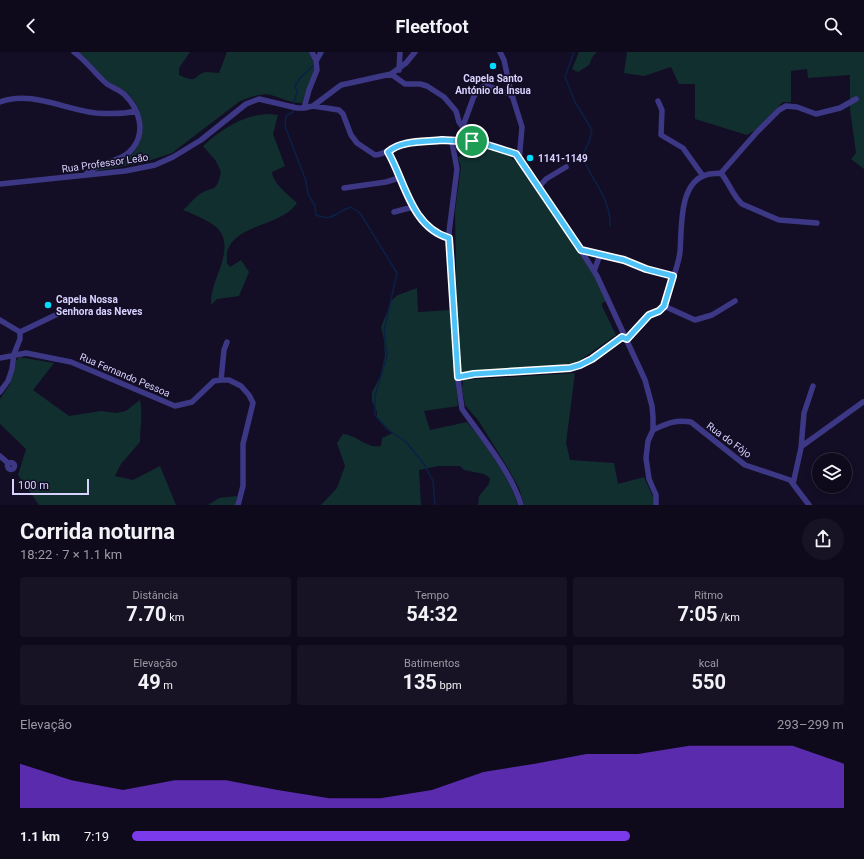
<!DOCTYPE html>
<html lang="pt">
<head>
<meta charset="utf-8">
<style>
  :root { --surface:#0e0a1c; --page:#171325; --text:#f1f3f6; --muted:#9b9aa3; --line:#2e2b3b; --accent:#7c3aed }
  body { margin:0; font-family:Roboto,sans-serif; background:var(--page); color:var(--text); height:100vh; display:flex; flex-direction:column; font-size:15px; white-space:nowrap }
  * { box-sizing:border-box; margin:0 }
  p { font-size:13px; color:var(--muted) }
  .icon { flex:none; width:22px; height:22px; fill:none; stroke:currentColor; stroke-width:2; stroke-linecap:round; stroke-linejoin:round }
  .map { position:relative; height:453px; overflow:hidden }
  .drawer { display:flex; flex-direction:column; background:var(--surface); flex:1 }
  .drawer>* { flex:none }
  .tools { position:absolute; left:812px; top:401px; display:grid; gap:8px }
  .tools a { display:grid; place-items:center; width:40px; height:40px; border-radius:50%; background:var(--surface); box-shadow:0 2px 6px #0003,0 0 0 1px var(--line); font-size:20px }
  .scale { position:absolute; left:12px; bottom:10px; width:77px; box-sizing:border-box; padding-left:4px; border:2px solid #d8d2ff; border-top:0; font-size:11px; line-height:14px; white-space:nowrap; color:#d8d2ff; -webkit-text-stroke:3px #130e25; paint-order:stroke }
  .pin { position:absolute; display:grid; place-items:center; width:34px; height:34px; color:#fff; margin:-17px; border:2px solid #fff; border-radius:50%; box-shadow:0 1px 4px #0007 }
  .round { display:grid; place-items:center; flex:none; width:42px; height:42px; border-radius:21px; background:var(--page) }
  .headline { display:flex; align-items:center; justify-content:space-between; height:68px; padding:0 20px }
  h1 { font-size:22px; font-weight:700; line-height:30px }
  .stats { display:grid; grid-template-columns:repeat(3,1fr); gap:6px; height:68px; padding:4px 20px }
  .stats div { display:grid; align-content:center; border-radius:4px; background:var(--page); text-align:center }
  .stats b { font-size:20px; font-weight:700 }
  .stats small { font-size:11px; font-weight:400 }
  .stats p { font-size:11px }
  .chart { height:112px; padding:8px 20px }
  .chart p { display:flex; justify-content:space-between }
  .chart svg { width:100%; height:72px; margin-top:4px; fill:var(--accent); opacity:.7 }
  ul { padding:0 20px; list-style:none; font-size:13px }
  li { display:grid; grid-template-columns:64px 48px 1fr; align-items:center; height:30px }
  li i { height:10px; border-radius:5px; background:var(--accent) }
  header { display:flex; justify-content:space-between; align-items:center; height:52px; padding:0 20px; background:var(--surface); font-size:18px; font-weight:700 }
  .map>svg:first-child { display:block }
  .green { fill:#112f2f }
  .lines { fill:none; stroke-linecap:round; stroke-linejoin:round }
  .stream { stroke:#0b2047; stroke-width:1.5 }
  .minor { stroke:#3d3885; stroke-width:5.5 }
  .route-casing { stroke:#fff; stroke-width:8 }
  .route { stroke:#4fc3f7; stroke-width:5 }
  .poi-dot { fill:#00ddfd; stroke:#130e25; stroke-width:1.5 }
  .labels { text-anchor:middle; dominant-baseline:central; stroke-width:3.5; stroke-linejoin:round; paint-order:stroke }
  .poi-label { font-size:10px; font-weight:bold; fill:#d8d2ff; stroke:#130e25; text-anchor:start }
  .street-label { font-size:10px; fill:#d8d2ff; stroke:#130e25 }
</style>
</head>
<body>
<header><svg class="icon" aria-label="back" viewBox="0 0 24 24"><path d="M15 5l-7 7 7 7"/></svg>Fleetfoot<svg class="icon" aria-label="search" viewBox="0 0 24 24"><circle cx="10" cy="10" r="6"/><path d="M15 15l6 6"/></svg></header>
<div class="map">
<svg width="864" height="453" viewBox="0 0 864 453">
  <rect width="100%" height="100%" fill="#130e25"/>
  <path class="green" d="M 78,0 L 190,0 L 179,16 L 179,23 C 200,33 192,23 206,20 C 210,20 215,21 219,21 L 227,0 L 310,0 L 315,17 L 302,51 C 290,51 282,46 271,43 C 261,40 249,46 240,49 L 172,101 L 142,111 L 96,119 C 103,109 125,112 134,100 C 148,80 143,54 125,39 C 120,35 114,34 109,30 C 97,22 90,8 78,0 Z
    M 579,0 L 597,0 L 593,4 L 589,13 L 578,20 L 572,17 Z
    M 627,0 L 864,0 L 864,117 L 851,107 L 856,101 L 850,57 L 850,23 L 808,26 L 807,17 L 791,19 L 791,50 L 783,50 L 754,79 L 747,83 L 695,67 L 695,32 L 679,32 L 671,15 L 644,24 L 624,21 Z
    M 269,62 L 278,63 L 273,82 L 285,114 L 272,120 C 274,133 288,142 297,151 C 283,173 240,172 229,195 C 226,199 227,206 227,211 L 230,215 L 241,208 L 249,220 L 239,244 L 217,247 L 211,253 C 211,248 211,242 213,237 C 217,220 235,191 216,175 C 206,167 195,163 183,158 C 189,153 194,146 200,142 C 214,133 216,142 221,120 L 216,109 L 203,94 C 222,77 243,63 269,62 Z
    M 475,93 L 507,103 L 518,111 L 524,121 L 542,143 L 577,191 L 608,248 L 602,251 L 602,254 L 616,283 L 576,311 L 525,317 L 460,321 L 457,274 L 455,159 L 461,115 L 458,105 L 473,99 Z
    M 417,236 L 418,260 L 451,258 L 458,354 L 424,359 L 430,378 L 467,370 C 487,394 508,423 518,453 L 478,453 L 479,444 L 489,432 L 490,426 L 484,422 L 464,418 L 460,414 L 438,414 L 419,418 L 421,453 L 321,453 L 337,436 L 345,414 L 337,391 L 343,382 C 357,383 366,397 381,394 L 382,386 L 393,381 L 377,366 L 377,360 L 372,349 L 372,340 L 380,325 L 385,304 L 384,288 L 381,275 L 392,248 L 398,243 Z
    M 19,305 L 54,311 L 33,338 L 69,364 L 101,359 L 116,361 L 126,359 L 140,348 C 143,362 140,376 140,390 L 121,412 L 115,424 L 133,428 L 160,414 L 176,453 L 39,453 L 18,423 L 26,397 L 0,372 L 0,347 L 10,332 L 16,309 Z
    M 575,321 L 566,391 L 570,408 L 614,411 L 618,432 L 644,425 L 654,447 L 653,453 L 524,453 L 519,436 L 506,413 L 478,368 L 465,353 L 462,336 L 463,328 Z
    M 237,444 L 236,453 L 208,453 L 219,446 Z"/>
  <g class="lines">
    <path class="stream" d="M 574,0 L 565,25 L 575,50 L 592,78 L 589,90 L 582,104 C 592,129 611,146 610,174
      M 319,9 L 323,2
      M 293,53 L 297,40 L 295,34 L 301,25 L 314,13
      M 293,56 L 293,60 L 286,64 L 285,74 L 306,129 L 308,142 L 315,154 L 316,163 C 334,170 335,160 351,155 L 360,161 L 397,221 L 384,279 L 387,304 L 375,344 L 375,363 L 387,377 L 406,390 L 424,412 L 433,429 L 435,453"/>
    <path class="minor" d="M 74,0 C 87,9 95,22 107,32 C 113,36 120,38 125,43 C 139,57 146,79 133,96 C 122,111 99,109 86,122
      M 500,0 L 504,8 L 511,40 L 522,75 L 519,109 L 575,189 L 597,224 L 645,328 L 652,354 L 653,365 L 653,378 L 648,389 L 646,406 L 649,427 L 656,443 L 656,453
      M 316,9 L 321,0
      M 399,18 L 400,0
      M 391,22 L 405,32 L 420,32 L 427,34 L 444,45 L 456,59 L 459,70 L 472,89
      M 658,49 L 662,58 L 661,83 L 683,96 L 703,124
      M 0,50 C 30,38 66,58 96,61 C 109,62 124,62 136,59
      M 313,54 L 339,58 L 343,62 L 351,83 L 357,91 L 375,103 C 387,102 392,95 403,92 C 427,87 506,85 519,108
      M 304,56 L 309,38 L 317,18 L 316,9 L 312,0
      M 463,74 L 474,44 L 485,33 L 510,42 L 513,46
      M 452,90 L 457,117 L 449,180 L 452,206 L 456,313 L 462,357 C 481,384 512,421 521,453
      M 388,100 C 404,129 412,176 449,186
      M 721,121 C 729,131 733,144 742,152 L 779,168 L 817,171
      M 0,132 L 125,119 L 155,113 L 173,105 L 201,88 L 246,52 L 259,47 L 297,56 L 304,56 L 313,54 L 341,33 L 391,22 L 406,11 L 415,0
      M 344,136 L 386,130 L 399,126
      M 538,136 L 546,127 L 566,115
      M 394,160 L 413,155
      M 581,198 L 624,208 L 646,217 L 673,224
      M 594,219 L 600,203
      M 664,254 L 695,268 L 712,263 L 735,249
      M 0,268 L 20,280 L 20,287 L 14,302 L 12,317 L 8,329 L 0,340
      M 20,280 L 66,258
      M 227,290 L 224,298 L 221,328 L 229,328 L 241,334 L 249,343 L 253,351 L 243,392 L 243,434 L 238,453
      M 0,306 L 26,301 L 71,310 L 175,354 L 192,350 L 214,329 L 221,328
      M 457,325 L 474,322 L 570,316 C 590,311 605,296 622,285 L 627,287 L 649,263 L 659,259 L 664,254 C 668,236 678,218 680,200 C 682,178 678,131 706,123 C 711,121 717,122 721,121 L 757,80 L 779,58 L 786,54 L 797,55 L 816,62 L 840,56 L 856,47
      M 653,378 C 666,372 676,367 691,370 L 745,413 L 790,428 L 809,453
      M 802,394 L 863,350
      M 0,404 L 8,411
      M7.5 414a3.5 3.5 0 1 1 7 0a3.5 3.5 0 1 1-7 0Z
      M 793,432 L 801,396 L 804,361 L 813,334"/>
  </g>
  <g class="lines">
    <g class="route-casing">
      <path id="route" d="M 442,88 L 478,90 L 516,102 L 581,198 L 624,208 L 646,217 L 673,224 L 664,254 L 659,259 L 649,263 L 627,287 L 622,285 L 592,307 L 580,313 L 570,316 L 474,322 L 458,325 L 449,186 C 411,175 405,129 388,100 C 401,88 425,90 442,88 Z"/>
    </g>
    <use href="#route" class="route"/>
  </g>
  <g class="poi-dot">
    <circle cx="493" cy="14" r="4"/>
    <circle cx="530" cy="106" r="4"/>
    <circle cx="48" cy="253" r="4"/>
  </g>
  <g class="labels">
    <g class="poi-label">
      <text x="493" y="26" text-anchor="middle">Capela Santo<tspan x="493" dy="12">António da Ínsua</tspan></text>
      <text x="538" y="106">1141-1149</text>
      <text x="56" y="247">Capela Nossa<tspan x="56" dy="12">Senhora das Neves</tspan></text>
    </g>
    <g class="street-label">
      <text transform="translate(105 111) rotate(-8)">Rua Professor Leão</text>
      <text transform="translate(125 323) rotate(23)">Rua Fernando Pessoa</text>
      <text transform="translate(729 388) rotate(36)">Rua do Fôjo</text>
    </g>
  </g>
</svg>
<div class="tools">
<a><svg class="icon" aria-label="layers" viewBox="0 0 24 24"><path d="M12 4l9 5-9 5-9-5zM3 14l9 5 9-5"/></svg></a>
</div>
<div class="scale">100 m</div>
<div class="pin" style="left:472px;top:89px;background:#1e9e55"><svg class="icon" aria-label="arrive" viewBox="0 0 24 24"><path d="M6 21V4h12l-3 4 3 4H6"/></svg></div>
</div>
<section class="drawer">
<div class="headline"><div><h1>Corrida noturna</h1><p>18:22 · 7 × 1.1 km</p></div><a class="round"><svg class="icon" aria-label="share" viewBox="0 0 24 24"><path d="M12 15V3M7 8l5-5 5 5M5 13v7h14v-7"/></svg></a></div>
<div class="stats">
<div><p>Distância</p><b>7.70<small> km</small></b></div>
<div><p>Tempo</p><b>54:32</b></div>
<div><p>Ritmo</p><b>7:05<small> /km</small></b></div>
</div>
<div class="stats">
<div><p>Elevação</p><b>49<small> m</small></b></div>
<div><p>Batimentos</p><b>135<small> bpm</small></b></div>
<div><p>kcal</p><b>550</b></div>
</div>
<div class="chart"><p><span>Elevação</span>293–299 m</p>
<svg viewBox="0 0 160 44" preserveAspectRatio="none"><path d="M0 44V17L10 27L20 33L30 27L40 27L50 33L60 38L70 38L80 33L90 22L100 17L110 11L120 11L130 6L140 6L150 6L160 17V44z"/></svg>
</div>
<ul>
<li><b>1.1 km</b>7:19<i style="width:70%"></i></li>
</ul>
</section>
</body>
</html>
